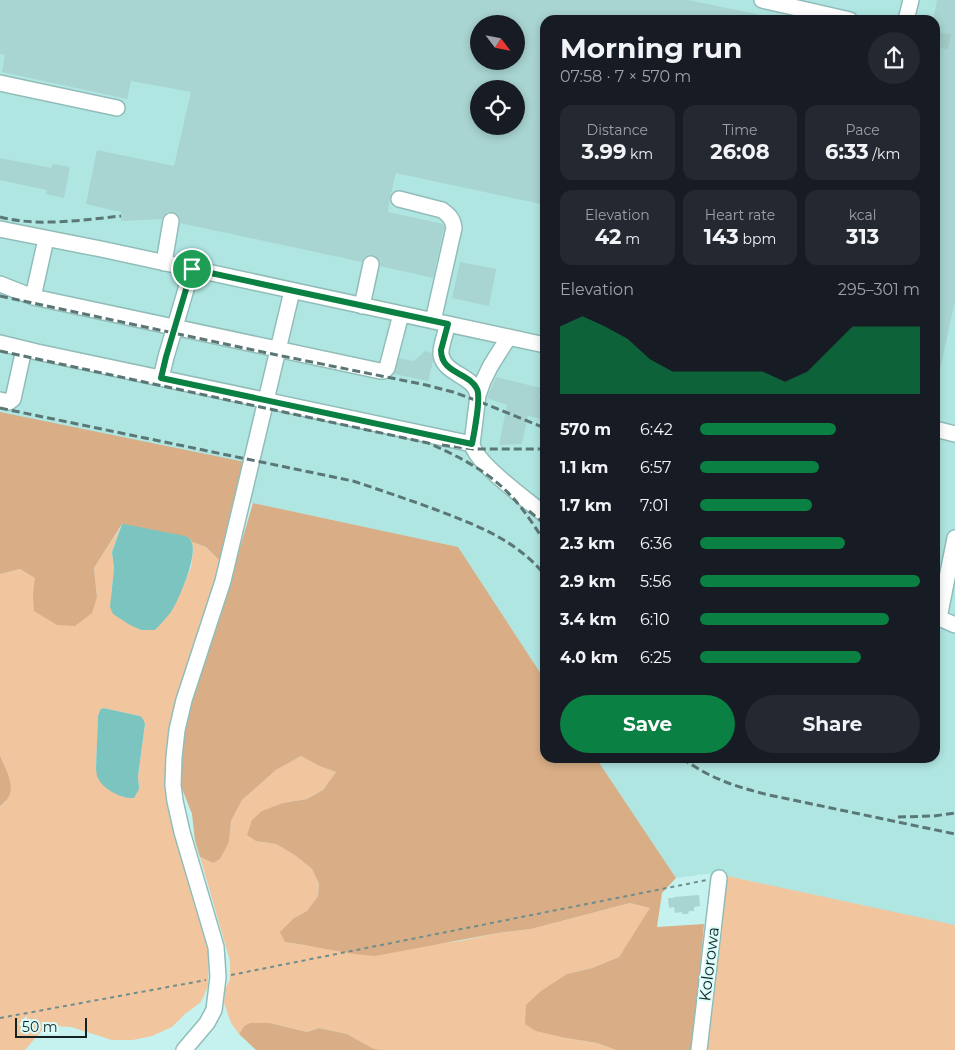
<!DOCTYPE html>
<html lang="en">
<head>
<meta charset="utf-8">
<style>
  :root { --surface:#171b24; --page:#242831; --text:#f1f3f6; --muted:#9ea1a6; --accent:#0b8043 }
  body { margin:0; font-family:Montserrat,sans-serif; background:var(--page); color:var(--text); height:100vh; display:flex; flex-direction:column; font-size:19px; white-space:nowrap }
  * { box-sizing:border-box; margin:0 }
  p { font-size:16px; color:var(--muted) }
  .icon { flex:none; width:28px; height:28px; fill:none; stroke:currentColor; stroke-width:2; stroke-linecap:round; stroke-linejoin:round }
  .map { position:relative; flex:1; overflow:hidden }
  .panel { position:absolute; left:540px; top:15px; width:400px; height:748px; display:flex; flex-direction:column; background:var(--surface); border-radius:15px; box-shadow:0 2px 8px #0003 }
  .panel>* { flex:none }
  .needle { width:32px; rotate:122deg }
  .tools { position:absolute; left:470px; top:15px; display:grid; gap:10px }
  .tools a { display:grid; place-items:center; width:55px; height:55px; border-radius:50%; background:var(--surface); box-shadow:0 2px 8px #0003; font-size:25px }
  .scale { position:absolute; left:15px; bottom:12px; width:72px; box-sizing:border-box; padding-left:5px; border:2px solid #122322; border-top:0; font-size:14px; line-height:18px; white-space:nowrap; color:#122322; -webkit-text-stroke:4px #d9fdfa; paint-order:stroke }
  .pin { position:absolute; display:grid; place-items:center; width:42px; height:42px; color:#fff; margin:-21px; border:2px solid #fff; border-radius:50%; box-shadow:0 1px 5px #0007 }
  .round { display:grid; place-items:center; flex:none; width:52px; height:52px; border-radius:26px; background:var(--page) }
  .overview { display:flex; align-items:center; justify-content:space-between; height:85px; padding:0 20px }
  h1 { font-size:28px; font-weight:700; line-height:38px }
  .figures { display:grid; grid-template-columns:repeat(3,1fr); gap:8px; height:85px; padding:5px 20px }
  .figures div { display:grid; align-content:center; border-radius:12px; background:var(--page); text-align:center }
  .figures b { font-size:21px; font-weight:700 }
  .figures small { font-size:14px; font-weight:400 }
  .figures p { font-size:14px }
  .chart { height:140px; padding:10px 20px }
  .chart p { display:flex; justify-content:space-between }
  .chart svg { width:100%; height:90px; margin-top:5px; fill:var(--accent); opacity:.7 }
  .button { display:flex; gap:10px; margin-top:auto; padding:10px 20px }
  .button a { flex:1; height:58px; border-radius:30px; background:var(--accent); color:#fff; font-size:20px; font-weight:700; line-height:58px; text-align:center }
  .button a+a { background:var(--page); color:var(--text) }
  ul { padding:0 20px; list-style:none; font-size:16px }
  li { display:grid; grid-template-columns:80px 60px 1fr; align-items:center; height:38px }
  li i { height:12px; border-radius:6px; background:var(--accent) }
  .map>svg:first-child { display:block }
  .built { fill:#b0e6e2; fill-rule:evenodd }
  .green { fill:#f1c69f; fill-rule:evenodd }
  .forest { fill:#d9ae86 }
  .water { fill:#7cc4bf }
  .building { fill:#a8d4d1; fill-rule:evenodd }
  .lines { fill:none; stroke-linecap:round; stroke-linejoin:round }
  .minor-tunnel { stroke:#a1c9c5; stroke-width:15; stroke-dasharray:15 8; stroke-linecap:butt }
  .minor-casing { stroke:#91bdb9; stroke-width:18 }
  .path { stroke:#6e8d8b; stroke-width:2; stroke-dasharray:4 4; stroke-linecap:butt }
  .minor { stroke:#fff; stroke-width:15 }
  .rail { stroke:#5b7775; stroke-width:3; stroke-dasharray:8 4; stroke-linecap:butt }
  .route-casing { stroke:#fff; stroke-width:10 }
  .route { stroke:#0b8043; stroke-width:6 }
  .labels { text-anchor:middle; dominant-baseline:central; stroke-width:4; stroke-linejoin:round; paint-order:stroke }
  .street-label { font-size:16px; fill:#122322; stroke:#d9fdfa }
</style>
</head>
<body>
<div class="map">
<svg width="955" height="1050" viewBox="0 0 955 1050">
  <rect width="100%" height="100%" fill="#c5f2ee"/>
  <path class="built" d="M 0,0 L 955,0 L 955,926 L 713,873 L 676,878 L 596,758 L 935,758 L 935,20 L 545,20 L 545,680 L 457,547 L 0,449 ZM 479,24 L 516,24 L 516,61 L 479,61 ZM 479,89 L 516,89 L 516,126 L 479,126 Z"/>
  <path class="green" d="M 120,528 L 112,552 L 114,568 L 111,596 L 141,630 L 155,630 L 172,610 L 183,587 L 191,567 L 193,552 L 192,542 L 206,547 L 218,559 L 225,559 L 170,743 L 209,953 L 208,986 L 201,1002 L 185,1014 L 172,1027 L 152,1036 L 133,1040 L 112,1040 L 71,1027 L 55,1026 L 43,1029 L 25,1050 L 0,1050 L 0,806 L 6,802 L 4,765 L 0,755 L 0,574 L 20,569 L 36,578 L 33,593 L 97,597 L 94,568 ZM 103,708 L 140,716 L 145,724 L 138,776 L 139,789 L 123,797 L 108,789 L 102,783 L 96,768 L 98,717 L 100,710 Z
    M 301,756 L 319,766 L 336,772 L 323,790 L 307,799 L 283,803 L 256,841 L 276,844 L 296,856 L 312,869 L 319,884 L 318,896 L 307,911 L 294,918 L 285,942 L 304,945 L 429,945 L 460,941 L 498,933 L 531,929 L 630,903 L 651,908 L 619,957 L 592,968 L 567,974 L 566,1038 L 597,1043 L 616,1050 L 380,1050 L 372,1048 L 347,1034 L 319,1028 L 307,1032 L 270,1023 L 244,1026 L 239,1034 L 231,1023 L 224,1003 L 225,989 L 230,979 L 230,961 L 200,857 L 213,863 L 229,842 L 231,821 L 242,800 L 276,770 Z
    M 713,873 L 955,925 L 955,1050 L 704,1050 L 720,877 Z"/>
  <path class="forest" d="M 0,412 L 245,462 L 225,559 L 218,559 L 206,547 L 192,542 L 190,539 L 122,524 L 94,568 L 97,597 L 92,613 L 75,626 L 57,625 L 34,611 L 33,593 L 35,578 L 20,569 L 0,574 Z
    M 253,503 L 458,547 L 545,680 L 545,758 L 596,758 L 676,878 L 662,893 L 657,927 L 704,924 L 693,1050 L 616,1050 L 597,1043 L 566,1038 L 536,1031 L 525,1024 L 526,1005 L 541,991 L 567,974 L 592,968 L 619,957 L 650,908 L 630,903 L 531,929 L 498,933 L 375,956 C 345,954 315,946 285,942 L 280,932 L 294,918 L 307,911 L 318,896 L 319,884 L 312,869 L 296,856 L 276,844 L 256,841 L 247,835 L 252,820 L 262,811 L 283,803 L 307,799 L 323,790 L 336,772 L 319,766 L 301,756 L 276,770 L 242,800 L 231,821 L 229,842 L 220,859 L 213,863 L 200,857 L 195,841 L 192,814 L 177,776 L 183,735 L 193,692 L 229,585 Z
    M 0,755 C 6,772 21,792 0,806 Z
    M 250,1023 L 270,1023 L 307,1032 L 319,1028 L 347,1034 L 372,1048 L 380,1050 L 256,1050 L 239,1034 L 244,1026 Z"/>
  <path class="water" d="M 122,524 L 124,524 L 185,536 C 187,537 190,538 191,541 C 199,553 179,600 171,612 C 166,618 161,624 155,630 L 141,630 L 130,625 L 113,614 L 110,607 L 114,568 L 112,552 Z
    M 103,708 L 140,716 L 143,719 L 145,724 L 138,776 L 139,789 L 134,798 C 121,799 102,789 97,776 C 97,776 96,769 96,768 L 98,716 L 100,710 Z"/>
  <path class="building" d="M 0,0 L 688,0 L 767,16 L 767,20 L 545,20 L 545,205 L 396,173 L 390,197 L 388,212 L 443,224 L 444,225 L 444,228 L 433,278 L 380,266 L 380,261 L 377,257 L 373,255 L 368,255 L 364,258 L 362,262 L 180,223 L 180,217 L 177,214 L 173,212 L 167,212 L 164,215 L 162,219 L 121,221 L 121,212 L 86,204 L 97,150 L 174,166 L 191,92 L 131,81 L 127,99 L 2,72 L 5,55 L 0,54 ZM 479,24 L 516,24 L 516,61 L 479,61 ZM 479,89 L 516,89 L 516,126 L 479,126 Z
    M 937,0 L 955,0 L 955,301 L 938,379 L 935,378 L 935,20 L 933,20 Z
    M 0,158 L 51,168 L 53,164 L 70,167 L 64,198 L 46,194 L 47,190 L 0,180 Z
    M 460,262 L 496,269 L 489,306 L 452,298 Z
    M 425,351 L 432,353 L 433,361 L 428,381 L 394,374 L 399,358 L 414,361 Z
    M 496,377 L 541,388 L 539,398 L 545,399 L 545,420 L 528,416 L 522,444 L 499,445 L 507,405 L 487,398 Z
    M 699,895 L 700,906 L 694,907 L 694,911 L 689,911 L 688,914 L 683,914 L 681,912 L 675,913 L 674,907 L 669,908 L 668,898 L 674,898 L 674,897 Z"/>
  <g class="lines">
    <path class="minor-tunnel" d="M 935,39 L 955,43"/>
    <g class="minor-casing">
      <path id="minor" d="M 762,0 L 850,20
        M 906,20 L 911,0
        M 0,83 L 117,108
        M 399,199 L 442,210 C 449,215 453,219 454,228 L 433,321
        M 0,229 L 101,249 L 545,345
        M 46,239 L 33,297 L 380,371 L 384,371 L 387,368 L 401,314
        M 164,263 L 171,221
        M 0,284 L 33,297
        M 362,306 L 371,264
        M 448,324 C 446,332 440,347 441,355 C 445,375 474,375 478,395 L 472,444 C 476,464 528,500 545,515
        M 0,343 L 37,352 L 472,444
        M 161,378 L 166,357 L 192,269
        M 478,395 C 485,372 496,357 509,337
        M 0,400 L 9,402 L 13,399 L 24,349
        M 935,429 L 955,434
        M 955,538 L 939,618 L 955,625
        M 184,1050 L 207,1023 L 214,1010 L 218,977 L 216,947 L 182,832 L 175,801 L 173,785 L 174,757 L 177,730 L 184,700 L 223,581 L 292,291
        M 699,1050 L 718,887 L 719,878"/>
    </g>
    <path class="path" d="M 231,975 L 707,880
      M 0,1018 L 206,980"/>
    <use href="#minor" class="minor"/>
    <path class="rail" d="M 0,217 C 38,227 83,220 121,216
      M 0,296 L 277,355 L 426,385 L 453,392 L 478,401 L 545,428
      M 0,351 L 428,443 C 458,456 490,472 513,498 C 525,511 535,527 545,542
      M 0,408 L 353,481 C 380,490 407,499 434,509 C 476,525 515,539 545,575
      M 442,445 L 473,449 L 545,449
      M 529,511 L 545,524
      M 935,515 L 940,516
      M 935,525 L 938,526
      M 682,758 C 709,778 736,787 769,795 L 955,834
      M 898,817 L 934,816 L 955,813"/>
  </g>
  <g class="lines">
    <g class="route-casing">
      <path id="route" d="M 192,269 L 448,324 L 441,350 C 441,374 469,372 477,389 C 481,397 474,434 472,444 L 161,378 L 166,357 Z"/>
    </g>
    <use href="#route" class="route"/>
  </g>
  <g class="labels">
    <g class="street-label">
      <text transform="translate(709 964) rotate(-83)">Kolorowa</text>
    </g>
  </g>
</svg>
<div class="tools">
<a><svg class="needle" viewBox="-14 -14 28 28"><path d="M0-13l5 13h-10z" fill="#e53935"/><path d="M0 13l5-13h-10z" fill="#9ea1a6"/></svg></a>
<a><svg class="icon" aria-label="locate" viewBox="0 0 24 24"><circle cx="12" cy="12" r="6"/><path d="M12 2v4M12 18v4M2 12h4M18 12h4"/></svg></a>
</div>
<div class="scale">50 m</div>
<div class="pin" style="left:192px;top:269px;background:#1e9e55"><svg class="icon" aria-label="arrive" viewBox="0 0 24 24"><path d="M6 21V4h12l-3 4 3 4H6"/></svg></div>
<section class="panel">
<div class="overview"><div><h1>Morning run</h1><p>07:58 · 7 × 570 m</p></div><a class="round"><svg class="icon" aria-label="share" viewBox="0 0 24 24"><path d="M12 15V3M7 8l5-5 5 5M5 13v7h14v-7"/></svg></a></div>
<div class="figures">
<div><p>Distance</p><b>3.99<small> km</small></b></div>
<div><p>Time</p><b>26:08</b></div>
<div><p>Pace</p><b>6:33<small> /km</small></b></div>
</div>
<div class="figures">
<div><p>Elevation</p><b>42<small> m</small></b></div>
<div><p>Heart rate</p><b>143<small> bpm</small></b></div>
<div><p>kcal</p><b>313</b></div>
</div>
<div class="chart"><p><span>Elevation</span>295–301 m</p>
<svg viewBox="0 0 160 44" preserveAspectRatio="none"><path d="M0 44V11L10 6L20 11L30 17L40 27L50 33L60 33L70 33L80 33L90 33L100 38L110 33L120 22L130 11L140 11L150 11L160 11V44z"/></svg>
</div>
<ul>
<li><b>570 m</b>6:42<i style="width:62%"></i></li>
<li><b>1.1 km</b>6:57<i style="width:54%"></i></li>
<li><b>1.7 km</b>7:01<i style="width:51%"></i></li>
<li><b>2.3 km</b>6:36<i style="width:66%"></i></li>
<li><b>2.9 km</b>5:56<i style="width:100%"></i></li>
<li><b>3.4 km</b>6:10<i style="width:86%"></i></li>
<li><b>4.0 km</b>6:25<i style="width:73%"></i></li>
</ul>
<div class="button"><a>Save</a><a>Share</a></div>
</section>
</div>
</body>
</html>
